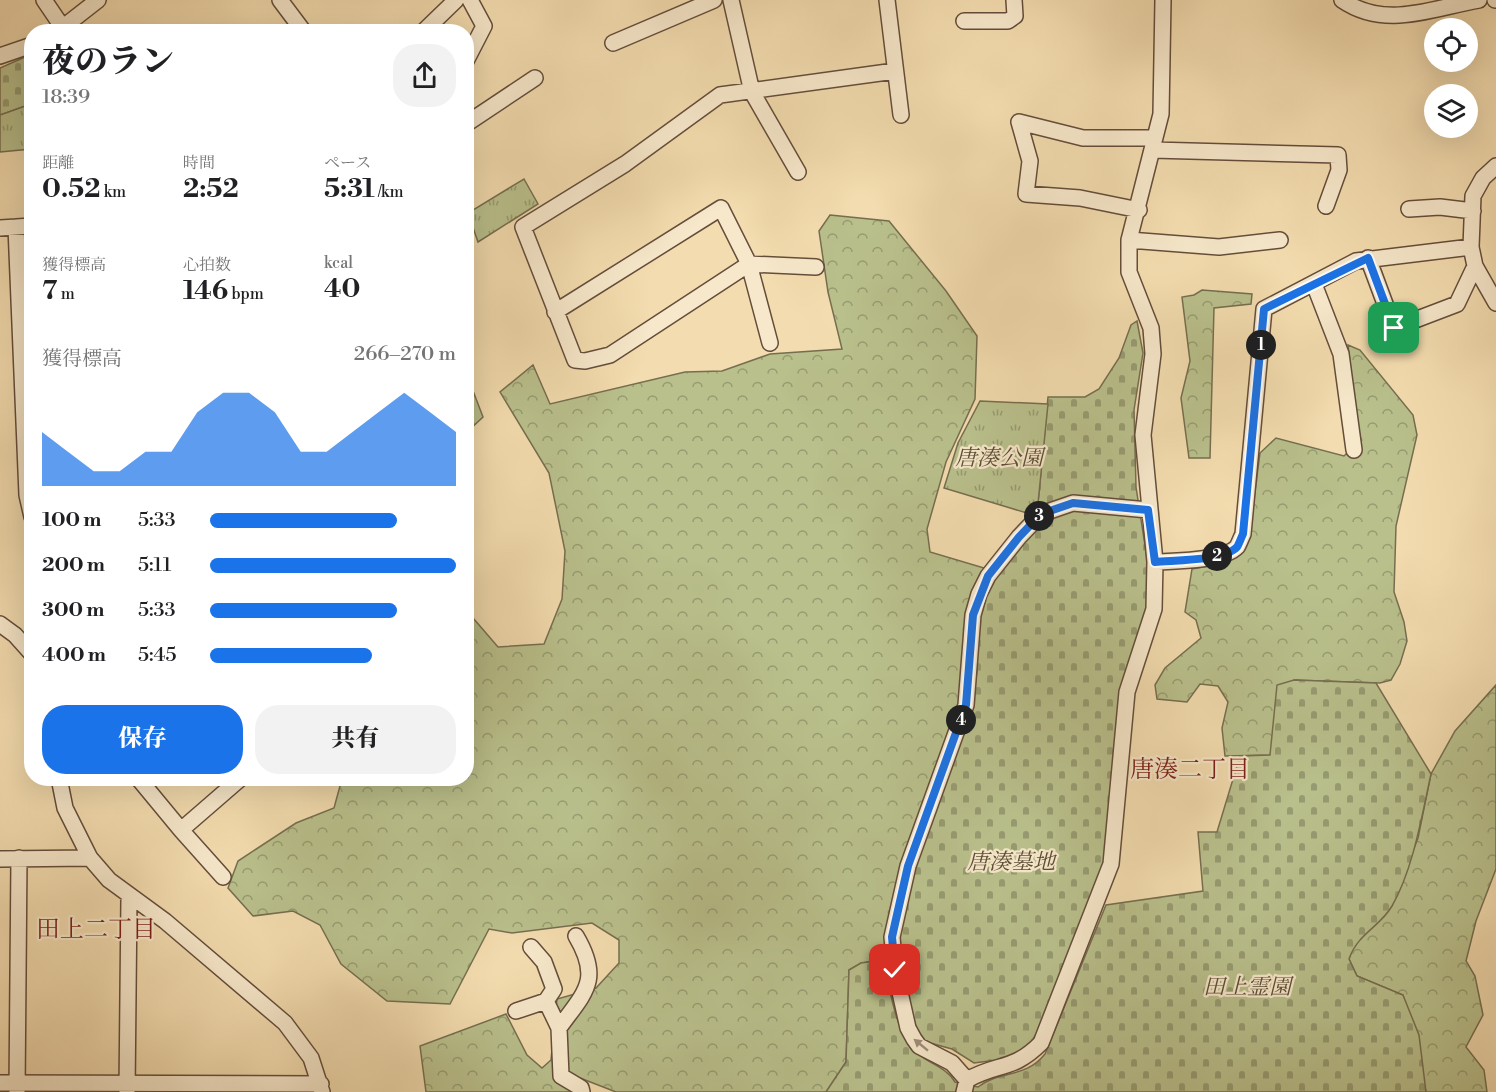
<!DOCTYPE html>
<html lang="ja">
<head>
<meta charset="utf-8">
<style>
  :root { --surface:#fff; --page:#f2f2f2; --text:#202124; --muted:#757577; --accent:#1a73e8 }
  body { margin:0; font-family:"Libre Bodoni","Noto Serif JP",serif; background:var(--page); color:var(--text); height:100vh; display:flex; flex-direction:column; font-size:22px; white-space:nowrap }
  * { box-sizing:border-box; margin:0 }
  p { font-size:20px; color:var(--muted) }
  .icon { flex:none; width:33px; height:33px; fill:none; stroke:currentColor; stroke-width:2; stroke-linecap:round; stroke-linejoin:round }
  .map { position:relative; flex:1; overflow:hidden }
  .side { position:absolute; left:24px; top:24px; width:450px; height:762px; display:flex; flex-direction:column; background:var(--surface); border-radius:24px; box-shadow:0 6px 24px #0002 }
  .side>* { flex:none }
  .buttons { position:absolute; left:1424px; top:18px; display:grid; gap:12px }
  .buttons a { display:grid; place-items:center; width:54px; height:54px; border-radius:50%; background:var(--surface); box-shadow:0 6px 24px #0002; font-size:30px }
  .pin { position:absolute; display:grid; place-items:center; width:51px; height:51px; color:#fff; margin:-26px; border-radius:12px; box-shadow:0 3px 9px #0006 }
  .km { position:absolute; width:30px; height:30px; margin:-15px; border-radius:50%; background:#222; color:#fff; font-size:16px; line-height:30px; text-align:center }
  .round { display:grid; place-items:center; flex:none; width:63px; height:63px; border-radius:24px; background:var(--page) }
  .summary { display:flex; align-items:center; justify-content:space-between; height:102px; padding:0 18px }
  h1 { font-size:33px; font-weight:800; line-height:45px }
  .metrics { display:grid; grid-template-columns:repeat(3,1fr); gap:9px; height:102px; padding:6px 18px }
  .metrics div { display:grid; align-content:center }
  .metrics b { font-size:26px; font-weight:800 }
  .metrics small { font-size:16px; font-weight:400 }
  .metrics p { font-size:16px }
  .chart { height:168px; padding:12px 18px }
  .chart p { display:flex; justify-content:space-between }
  .chart svg { width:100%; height:108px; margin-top:6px; fill:var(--accent); opacity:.7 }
  .action { display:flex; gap:12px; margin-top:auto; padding:12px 18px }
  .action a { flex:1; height:69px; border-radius:24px; background:var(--accent); color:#fff; font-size:24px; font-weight:800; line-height:69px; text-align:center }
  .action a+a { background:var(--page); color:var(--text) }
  ul { padding:0 18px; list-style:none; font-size:20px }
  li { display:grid; grid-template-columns:96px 72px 1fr; align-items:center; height:45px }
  li i { height:15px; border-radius:8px; background:var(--accent) }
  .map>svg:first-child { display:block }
  .forest { fill:url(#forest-crowns); stroke:#766e50; stroke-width:1.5 }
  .cemetery { fill:url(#cemetery-stones); stroke:#766e50; stroke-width:1.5 }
  .park { fill:url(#park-tufts); stroke:#766e50; stroke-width:1.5 }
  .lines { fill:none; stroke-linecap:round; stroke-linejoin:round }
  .minor-casing { stroke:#644d3b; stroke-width:18 }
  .minor { stroke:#f7e8cb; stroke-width:15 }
  .oneway { fill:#9f8d79 }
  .route-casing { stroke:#fff; stroke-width:12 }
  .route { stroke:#1a73e8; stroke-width:8 }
  .labels { text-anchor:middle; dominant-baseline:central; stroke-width:4.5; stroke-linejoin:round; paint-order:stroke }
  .park-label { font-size:22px; font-style:italic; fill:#5c4e38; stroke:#f7e8cb }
  .neighbourhood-label { font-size:24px; fill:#7a1f14; stroke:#f7e8cb }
</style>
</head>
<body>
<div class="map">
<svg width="1496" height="1092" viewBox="0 0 1496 1092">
  <defs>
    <pattern id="forest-crowns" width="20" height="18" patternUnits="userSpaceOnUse" patternTransform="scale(1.5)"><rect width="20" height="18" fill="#b9c08c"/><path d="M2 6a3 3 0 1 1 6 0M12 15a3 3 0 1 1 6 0" fill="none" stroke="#979b71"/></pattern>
    <pattern id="cemetery-stones" width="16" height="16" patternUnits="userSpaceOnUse" patternTransform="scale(1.5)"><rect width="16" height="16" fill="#b9c08c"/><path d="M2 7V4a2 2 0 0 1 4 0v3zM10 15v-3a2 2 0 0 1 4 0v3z" fill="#979b71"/></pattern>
    <pattern id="park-tufts" width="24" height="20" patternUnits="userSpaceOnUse" patternTransform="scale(1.5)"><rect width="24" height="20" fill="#b9c08c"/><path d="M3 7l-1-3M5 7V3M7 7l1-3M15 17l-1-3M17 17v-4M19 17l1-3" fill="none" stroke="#979b71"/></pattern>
  </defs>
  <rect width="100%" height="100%" fill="#f3dcaf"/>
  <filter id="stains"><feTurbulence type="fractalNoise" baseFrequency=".00333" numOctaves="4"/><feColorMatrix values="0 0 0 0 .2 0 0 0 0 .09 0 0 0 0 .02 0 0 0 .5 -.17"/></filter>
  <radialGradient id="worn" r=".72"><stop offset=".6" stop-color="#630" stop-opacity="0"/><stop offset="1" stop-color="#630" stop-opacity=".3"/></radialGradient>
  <path class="forest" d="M 830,215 L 889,221 L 946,291 L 977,336 L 975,399 L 946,462 L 927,529 L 930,552 L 984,568 L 968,614 L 959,705 L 891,911 L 883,960 L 861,963 L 849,970 L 846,1062 L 826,1092 L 616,1092 L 580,1078 L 570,1092 L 426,1092 L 420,1046 L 506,1014 L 527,1055 L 542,1068 L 551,1060 L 557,999 L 596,988 L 619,963 L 619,940 L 592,923 L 512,933 L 489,929 L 450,1004 L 387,1001 L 341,964 L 320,925 L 293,911 L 253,916 L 228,888 L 238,861 L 296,823 L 334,808 L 340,786 L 338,779 L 466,778 L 467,611 L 498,647 L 544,644 L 562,599 L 565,551 L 549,473 L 500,392 L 533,365 L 550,404 L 685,372 L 722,371 L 770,354 L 842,349 L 828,292 L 819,231 Z
    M 1202,290 L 1252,294 L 1251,304 L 1214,308 L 1210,458 L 1189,458 L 1181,398 L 1190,361 L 1182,297 L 1194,295 Z
    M 1348,345 L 1360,350 L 1413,415 L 1417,435 L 1396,526 L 1394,592 L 1404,622 L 1407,641 L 1400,664 L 1391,680 L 1380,683 L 1294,680 L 1270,755 L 1225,756 L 1222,728 L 1228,702 L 1218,686 L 1200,684 L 1187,702 L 1157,699 L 1155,685 L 1165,668 L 1201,638 L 1196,620 L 1185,612 L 1192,569 L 1224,563 L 1240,550 L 1250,530 L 1260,453 L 1276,438 L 1344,456 L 1356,444 L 1357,424 Z
    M 467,375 L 483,417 L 467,432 L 466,375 Z
    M 1496,685 L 1496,869 L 1476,921 L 1466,961 L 1475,976 L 1483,1015 L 1466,1047 L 1484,1070 L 1487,1092 L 1426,1092 L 1403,995 L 1357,976 L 1349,959 L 1354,943 L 1391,907 L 1418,838 L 1431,774 L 1455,731 Z"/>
  <path class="cemetery" d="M 25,57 L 31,65 L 31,104 L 0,115 L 0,68 Z
    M 1137,321 L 1143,353 L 1134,410 L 1136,487 L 1150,578 L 1147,613 L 1120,694 L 1104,859 L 1097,887 L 1038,1032 L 1025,1050 L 997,1060 L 974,1063 L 952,1049 L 923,1041 L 915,1026 L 897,938 L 917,859 L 971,711 L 977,671 L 977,618 L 993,582 L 1029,534 L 1038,503 L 1048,397 L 1085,397 L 1099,389 L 1119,358 L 1131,325 Z
    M 1294,680 L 1376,683 L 1431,774 C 1422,815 1413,870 1392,906 C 1380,927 1358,933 1349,959 L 1357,976 L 1403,995 L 1419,1035 L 1426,1092 L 826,1092 L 846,1062 L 849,970 L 861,963 L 883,960 C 890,987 894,1026 912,1048 C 924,1063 945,1065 955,1082 L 978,1087 C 1002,1069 1025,1079 1045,1054 L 1106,905 L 1203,891 L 1198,832 L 1217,832 L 1240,756 L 1270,755 L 1277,685 Z"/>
  <path class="park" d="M 31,104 L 31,149 L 0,152 L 0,115 Z
    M 524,179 L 538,204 L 478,242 L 468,213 Z
    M 980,401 L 1048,404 L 1038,503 L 1030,514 L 944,488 L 958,443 Z"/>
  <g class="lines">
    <g class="minor-casing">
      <path id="minor" d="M 44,0 L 63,28
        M 280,0 L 304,32
        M 731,0 L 752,92 L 798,172
        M 887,0 L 901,115
        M 1342,0 C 1386,30 1432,8 1479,0
        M 1495,0 L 1496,0
        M 964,21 L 1008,21 L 1015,16 L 1014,0
        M 57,32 L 98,0
        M 423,32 L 456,0
        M 613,43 L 714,0
        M 0,56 L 32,45
        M 466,61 L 484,26 L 470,0
        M 466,124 L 535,78
        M 1153,150 L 1338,155 L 1339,170 L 1326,206
        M 1496,166 L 1483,178 L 1473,196 L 1471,247 L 1475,266 L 1496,303
        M 1409,209 L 1440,207 L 1473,211
        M 1139,210 L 1080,198 L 1026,194 L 1030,161 L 1019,122 L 1083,138 L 1155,138
        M 16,227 L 27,495 L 32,517
        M 0,228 L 32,226
        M 1129,240 L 1219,247 L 1280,240
        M 1368,258 L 1394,328 L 1457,304 L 1475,266
        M 816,267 L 749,264 L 610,355 L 585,361 L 575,360 L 523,227 L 625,164 L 720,95 L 895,71
        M 1314,284 L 1341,354 L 1354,450
        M 555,312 L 721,208 L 749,264 L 770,343
        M 1155,562 C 1174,561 1224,561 1237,547 C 1239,544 1241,538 1243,534 L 1264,309 L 1356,261 L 1471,247
        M 0,624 L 15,635 L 32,654
        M 59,778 L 65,808 L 90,858 L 109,880 L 165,921 L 285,1023 L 311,1058 L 322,1092
        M 138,778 L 181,830 L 241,778
        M 181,830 L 223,877
        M 0,859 L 90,858
        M 531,947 L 544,962 L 554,989 L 546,1001
        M 516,1011 L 546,1001 L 559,1028 L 561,1076 L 581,1088 L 582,1092
        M 559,1028 C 585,992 602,980 576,936
        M 967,1080 L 952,1063 L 919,1046 L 914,1039 L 908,1028 L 895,970 L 892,937 L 908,866 L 966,705 L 973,615 L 979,594 L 988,576 L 1019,537 L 1041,514 L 1073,503 L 1148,510
        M 0,1083 L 321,1084
        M 17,1092 L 19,858
        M 127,1092 L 129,897
        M 964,1092 L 967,1080 C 998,1062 1012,1072 1041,1043 L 1111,864 L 1127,692 L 1154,609 L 1155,562 L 1143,435 L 1153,354 L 1151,328 L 1129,272 L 1129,240 L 1161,114 L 1163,0"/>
    </g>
    <use href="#minor" class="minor"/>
  </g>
  <defs><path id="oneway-solid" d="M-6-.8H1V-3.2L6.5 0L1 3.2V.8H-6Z" transform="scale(1.5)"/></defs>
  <use class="oneway" href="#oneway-solid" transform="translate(921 1045) rotate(-141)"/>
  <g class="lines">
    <g class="route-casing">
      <path id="route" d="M 895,970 L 892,937 L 908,866 L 966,705 L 973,615 L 988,576 L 1019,537 L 1041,514 L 1073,503 L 1148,510 L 1155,562 C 1174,560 1224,561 1237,547 C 1239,544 1241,538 1243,534 L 1264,309 L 1368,258 L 1394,328"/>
    </g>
    <use href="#route" class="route"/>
  </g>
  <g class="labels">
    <g class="park-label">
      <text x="999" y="458">唐湊公園</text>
      <text x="1011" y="862">唐湊墓地</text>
      <text x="1247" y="987">田上霊園</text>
    </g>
    <g class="neighbourhood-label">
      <text x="1190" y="770">唐湊二丁目</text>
      <text x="96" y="930">田上二丁目</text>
    </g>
  </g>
  <rect width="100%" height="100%" filter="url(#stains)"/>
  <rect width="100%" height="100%" fill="url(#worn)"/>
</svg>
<div class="buttons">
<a><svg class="icon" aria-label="locate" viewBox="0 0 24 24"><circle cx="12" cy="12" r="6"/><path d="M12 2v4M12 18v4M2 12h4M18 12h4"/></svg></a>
<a><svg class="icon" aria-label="layers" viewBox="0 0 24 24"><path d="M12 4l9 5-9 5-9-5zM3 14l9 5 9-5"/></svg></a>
</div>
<div class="pin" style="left:1394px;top:328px;background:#1e9e55"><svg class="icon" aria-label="arrive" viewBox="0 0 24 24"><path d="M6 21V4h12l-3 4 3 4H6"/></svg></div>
<div class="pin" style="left:895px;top:970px;background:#d93025"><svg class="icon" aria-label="check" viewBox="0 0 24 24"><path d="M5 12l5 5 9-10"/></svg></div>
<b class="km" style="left:1261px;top:345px">1</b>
<b class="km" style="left:1217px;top:556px">2</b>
<b class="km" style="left:1039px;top:516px">3</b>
<b class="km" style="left:961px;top:720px">4</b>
<section class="side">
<div class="summary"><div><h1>夜のラン</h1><p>18:39</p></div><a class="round"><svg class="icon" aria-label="share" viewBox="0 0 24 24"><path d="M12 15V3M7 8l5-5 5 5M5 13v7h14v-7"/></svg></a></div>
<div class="metrics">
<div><p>距離</p><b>0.52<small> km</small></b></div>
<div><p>時間</p><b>2:52</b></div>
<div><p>ペース</p><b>5:31<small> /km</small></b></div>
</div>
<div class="metrics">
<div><p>獲得標高</p><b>7<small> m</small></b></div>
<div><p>心拍数</p><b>146<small> bpm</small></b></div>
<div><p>kcal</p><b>40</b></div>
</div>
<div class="chart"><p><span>獲得標高</span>266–270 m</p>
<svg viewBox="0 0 160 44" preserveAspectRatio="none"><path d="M0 44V22L10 30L20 38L30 38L40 30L50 30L60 14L70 6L80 6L90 14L100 30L110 30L120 22L130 14L140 6L150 14L160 22V44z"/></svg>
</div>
<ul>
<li><b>100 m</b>5:33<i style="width:76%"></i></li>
<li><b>200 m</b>5:11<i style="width:100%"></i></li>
<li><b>300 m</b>5:33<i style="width:76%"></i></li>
<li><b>400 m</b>5:45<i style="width:66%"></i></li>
</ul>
<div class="action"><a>保存</a><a>共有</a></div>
</section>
</div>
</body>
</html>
